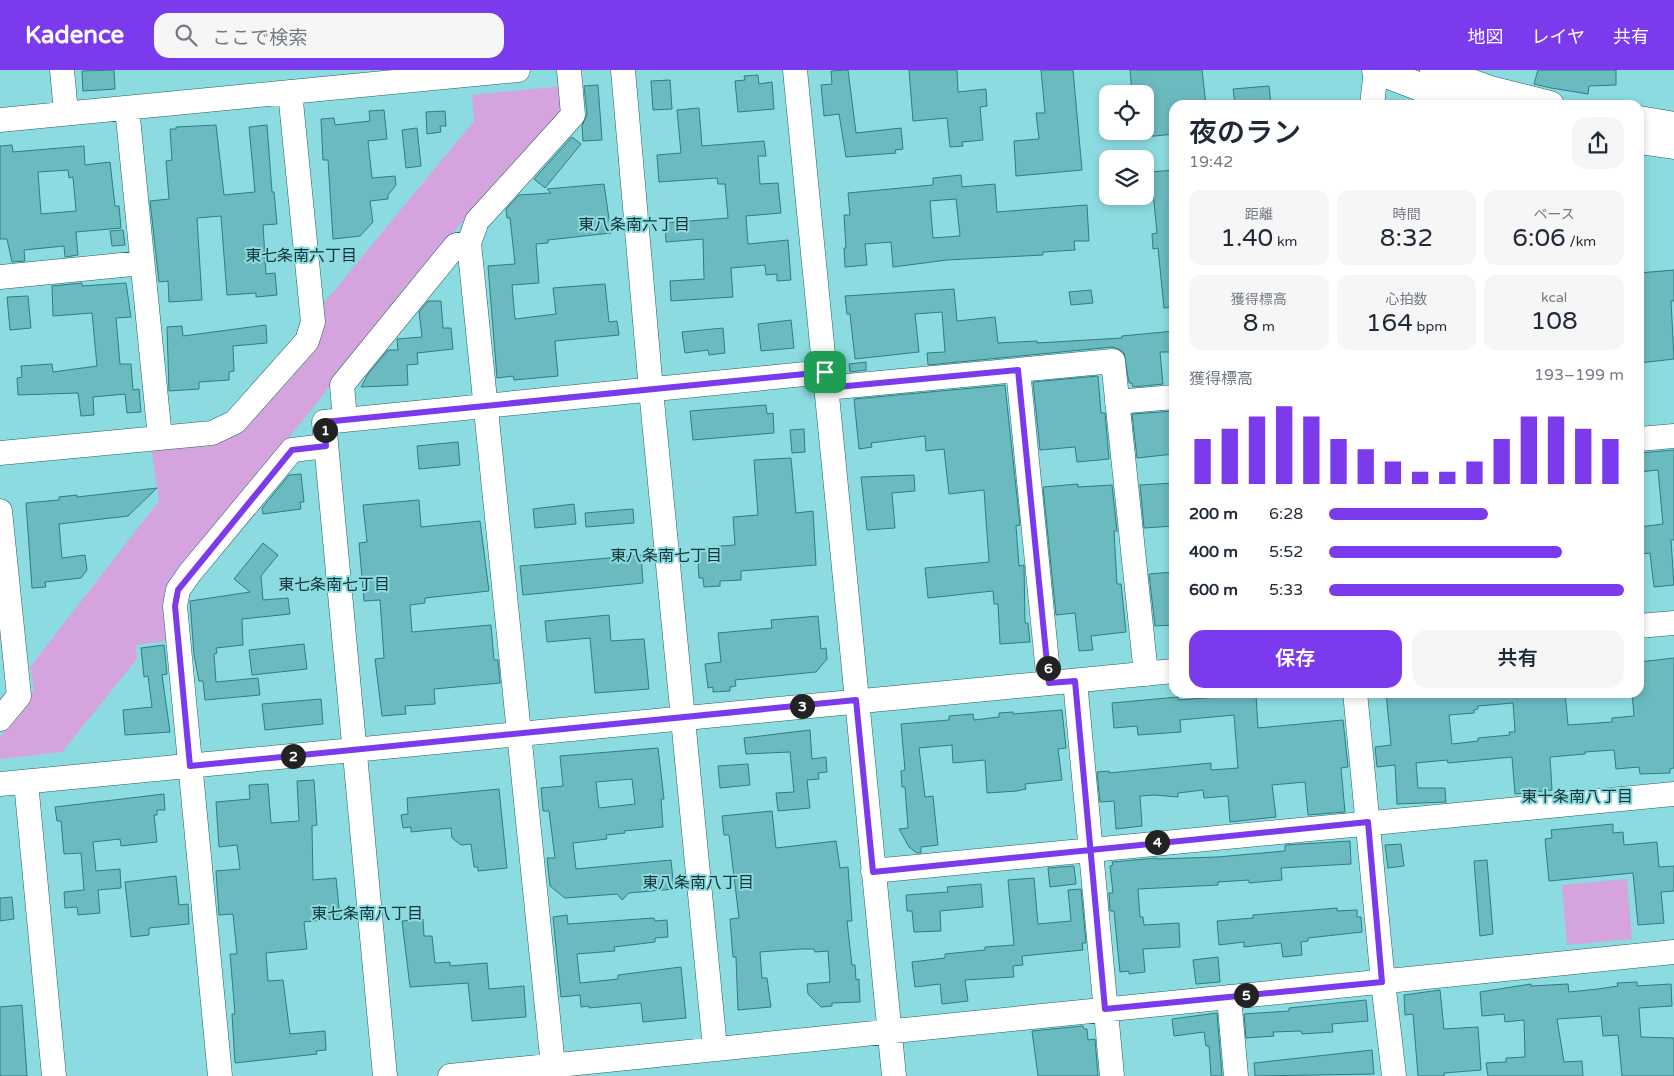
<!DOCTYPE html>
<html lang="ja">
<head>
<meta charset="utf-8">
<style>
  :root { --surface:#fff; --page:#f6f6f7; --text:#1f2937; --muted:#747a83; --accent:#7c3aed }
  body { margin:0; font-family:"Varela Round","Noto Sans JP",sans-serif; background:var(--page); color:var(--text); height:100vh; display:flex; flex-direction:column; font-size:19px; white-space:nowrap }
  * { box-sizing:border-box; margin:0 }
  p { font-size:16px; color:var(--muted) }
  .icon { flex:none; width:28px; height:28px; fill:none; stroke:currentColor; stroke-width:2; stroke-linecap:round; stroke-linejoin:round }
  .map { position:relative; flex:1; overflow:hidden }
  .drawer { position:absolute; left:1169px; top:30px; width:475px; height:598px; display:flex; flex-direction:column; background:var(--surface); border-radius:15px; box-shadow:0 2px 8px #0003 }
  .drawer>* { flex:none }
  .buttons { position:absolute; left:1099px; top:15px; display:grid; gap:10px }
  .buttons a { display:grid; place-items:center; width:55px; height:55px; border-radius:10px; background:var(--surface); box-shadow:0 2px 8px #0003; font-size:25px }
  .pin { position:absolute; display:grid; place-items:center; width:42px; height:42px; color:#fff; margin:-21px; border-radius:10px; box-shadow:0 2px 8px #0006 }
  .km { position:absolute; width:25px; height:25px; margin:-12px; border-radius:50%; background:#222; color:#fff; font-size:14px; line-height:25px; text-align:center }
  .round { display:grid; place-items:center; flex:none; width:52px; height:52px; border-radius:15px; background:var(--page) }
  .headline { display:flex; align-items:center; justify-content:space-between; height:85px; padding:0 20px }
  h1 { font-size:28px; font-weight:600; line-height:38px }
  .metrics { display:grid; grid-template-columns:repeat(3,1fr); gap:8px; height:85px; padding:5px 20px }
  .metrics div { display:grid; align-content:center; border-radius:12px; background:var(--page); text-align:center }
  .metrics b { font-size:25px; font-weight:600 }
  .metrics small { font-size:14px; font-weight:400 }
  .metrics p { font-size:14px }
  .chart { height:140px; padding:10px 20px }
  .chart p { display:flex; justify-content:space-between }
  .chart svg { width:100%; height:90px; margin-top:5px; stroke:var(--accent); stroke-width:6 }
  .action { display:flex; gap:10px; margin-top:auto; padding:10px 20px }
  .action a { flex:1; height:58px; border-radius:15px; background:var(--accent); color:#fff; font-size:20px; font-weight:600; line-height:58px; text-align:center }
  .action a+a { background:var(--page); color:var(--text) }
  ul { padding:0 20px; list-style:none; font-size:16px }
  li { display:grid; grid-template-columns:80px 60px 1fr; align-items:center; height:38px }
  li i { height:12px; border-radius:6px; background:var(--accent) }
  header { display:flex; align-items:center; gap:30px; box-sizing:border-box; height:70px; padding:0 25px; background:var(--accent); color:#fff }
  header strong { font-size:24px }
  nav { display:flex; gap:28px; margin-inline-start:auto; font-size:18px }
  .search { width:350px; height:45px; background:var(--page); display:flex; align-items:center; gap:12px; box-sizing:border-box; padding:0 18px; border-radius:15px; color:var(--muted); font-size:19px }
  .map>svg:first-child { display:block }
  .green { fill:#d5a4de }
  .building { fill:#6bbabf; stroke:#2b7e83; fill-rule:evenodd }
  .lines { fill:none; stroke-linecap:round; stroke-linejoin:round }
  .minor-casing { stroke:#226064; stroke-width:25 }
  .highway-casing { stroke:#226064; stroke-width:29 }
  .minor { stroke:#fff; stroke-width:24 }
  .highway { stroke:#fff; stroke-width:28 }
  .route-casing { stroke:#fff; stroke-width:10 }
  .route { stroke:#7c3aed; stroke-width:6 }
  .labels { text-anchor:middle; dominant-baseline:central; stroke-width:4; stroke-linejoin:round; paint-order:stroke }
  .neighbourhood-label { font-size:16px; fill:#123436; stroke:#8cdbe0 }
</style>
</head>
<body>
<header>
<strong>Kadence</strong>
<div class="search"><svg class="icon" aria-label="search" viewBox="0 0 24 24"><circle cx="10" cy="10" r="6"/><path d="M15 15l6 6"/></svg>ここで検索</div>
<nav><a>地図</a><a>レイヤ</a><a>共有</a></nav>
</header>
<div class="map">
<svg width="1674" height="1006" viewBox="0 0 1674 1006">
  <rect width="100%" height="100%" fill="#8cdbe0"/>
  <path class="green" d="M 565,16 L 565,43 L 458,157 L 164,523 L 166,571 L 136,575 L 137,589 L 62,682 L 0,689 L 0,667 L 34,619 L 30,597 L 159,431 L 151,377 L 226,370 L 320,265 L 319,239 L 474,51 L 472,25 Z
    M 1627,809 L 1632,869 L 1567,875 L 1562,815 Z"/>
  <path class="building" d="M 114,0 L 115,19 L 83,21 L 82,1 Z
    M 848,0 L 856,63 L 901,58 L 903,79 L 895,80 L 896,83 L 846,87 L 839,44 L 824,46 L 821,15 L 832,14 L 831,1 Z
    M 909,0 L 957,0 L 958,22 L 986,19 L 987,36 L 980,37 L 983,70 L 962,72 L 963,76 L 950,77 L 947,48 L 913,51 Z
    M 1041,0 L 1073,0 L 1082,100 L 1016,106 L 1014,71 L 1039,69 L 1036,43 L 1045,43 Z
    M 1130,0 L 1202,0 L 1206,35 L 1174,35 L 1174,64 L 1145,67 L 1145,24 L 1132,24 Z
    M 1538,0 L 1616,0 L 1616,15 L 1589,16 L 1588,24 L 1551,18 L 1534,14 Z
    M 758,5 L 759,14 L 772,12 L 774,39 L 738,42 L 735,11 L 745,10 L 744,6 Z
    M 670,10 L 672,39 L 653,40 L 651,11 Z
    M 598,15 L 602,70 L 583,71 L 582,56 L 587,44 L 584,16 Z
    M 1269,16 L 1271,35 L 1235,35 L 1233,19 Z
    M 699,38 L 702,76 L 764,71 L 766,86 L 758,86 L 760,114 L 778,113 L 781,143 L 746,146 L 748,174 L 788,170 L 791,210 L 777,211 L 777,204 L 766,205 L 765,195 L 731,198 L 733,227 L 671,231 L 670,211 L 704,209 L 703,169 L 666,172 L 665,153 L 728,148 L 725,114 L 718,114 L 717,108 L 659,112 L 657,85 L 681,83 L 677,40 Z
    M 384,40 L 387,69 L 368,71 L 372,108 L 395,106 L 396,115 L 388,125 L 388,129 L 370,131 L 373,152 L 360,166 L 333,169 L 328,90 L 323,90 L 321,49 L 334,48 L 335,55 L 370,51 L 369,41 Z
    M 445,41 L 446,56 L 440,56 L 441,62 L 427,64 L 426,42 Z
    M 216,55 L 224,125 L 255,122 L 249,57 L 267,55 L 272,122 L 274,122 L 277,154 L 263,155 L 266,204 L 275,203 L 277,225 L 256,227 L 256,223 L 227,225 L 221,146 L 197,148 L 202,230 L 169,232 L 168,211 L 159,212 L 150,131 L 169,129 L 166,91 L 172,90 L 170,59 L 176,59 L 176,57 Z
    M 417,58 L 421,96 L 406,98 L 402,60 Z
    M 572,67 L 581,74 L 545,118 L 534,109 Z
    M 12,75 L 13,82 L 84,76 L 85,95 L 110,92 L 115,136 L 119,136 L 121,158 L 76,162 L 78,185 L 65,187 L 64,176 L 24,180 L 25,191 L 12,192 L 7,169 L 0,169 L 0,76 ZM 68,100 L 69,108 L 73,107 L 76,141 L 41,144 L 38,102 Z
    M 1174,100 L 1174,237 L 1164,238 L 1158,178 L 1153,179 L 1152,164 L 1157,163 L 1151,102 Z
    M 961,105 L 962,117 L 995,114 L 997,142 L 1087,135 L 1089,171 L 1074,171 L 1075,180 L 1043,182 L 1043,185 L 947,190 L 893,197 L 891,172 L 865,174 L 867,195 L 845,197 L 844,178 L 846,178 L 844,145 L 850,145 L 848,123 L 933,115 L 933,108 ZM 956,129 L 960,166 L 933,168 L 930,131 Z
    M 604,114 L 611,163 L 548,170 L 548,173 L 536,174 L 539,213 L 512,215 L 515,249 L 556,244 L 553,218 L 605,214 L 609,252 L 617,251 L 619,265 L 555,271 L 558,306 L 514,310 L 513,306 L 497,308 L 488,196 L 515,194 L 510,148 L 507,148 L 506,139 L 519,125 L 551,123 L 547,119 Z
    M 123,160 L 125,175 L 112,176 L 110,161 Z
    M 1674,200 L 1674,231 L 1671,231 L 1674,289 L 1639,293 L 1639,203 Z
    M 82,213 L 82,216 L 126,213 L 131,247 L 116,248 L 120,294 L 131,294 L 133,320 L 139,319 L 141,342 L 127,343 L 125,324 L 93,327 L 94,345 L 81,346 L 78,323 L 18,325 L 17,308 L 22,307 L 21,296 L 52,294 L 53,302 L 97,296 L 92,243 L 53,246 L 52,216 Z
    M 954,219 L 957,251 L 995,247 L 998,273 L 1037,271 L 1037,273 L 1122,268 L 1122,266 L 1174,261 L 1174,282 L 1160,282 L 1163,314 L 1133,317 L 1132,313 L 1129,313 L 1124,283 L 1119,279 L 1112,277 L 928,295 L 927,283 L 945,282 L 942,242 L 915,244 L 919,282 L 855,289 L 850,244 L 847,244 L 845,226 Z
    M 1091,220 L 1093,233 L 1071,235 L 1069,222 Z
    M 28,226 L 31,258 L 10,260 L 7,227 Z
    M 428,231 L 441,231 L 443,258 L 451,258 L 453,279 L 417,283 L 418,294 L 407,295 L 408,315 L 361,317 L 368,304 L 388,280 L 398,280 L 397,269 L 422,267 L 419,242 Z
    M 791,250 L 794,278 L 761,281 L 758,254 Z
    M 266,255 L 267,273 L 233,276 L 234,301 L 229,302 L 229,310 L 199,312 L 199,319 L 169,321 L 167,257 L 182,256 L 183,266 Z
    M 723,258 L 725,283 L 709,285 L 708,280 L 685,283 L 682,262 Z
    M 866,292 L 866,300 L 850,302 L 849,294 Z
    M 1098,306 L 1101,343 L 1105,343 L 1109,389 L 1077,392 L 1075,377 L 1040,380 L 1033,312 Z
    M 1005,315 L 1020,455 L 1016,456 L 1019,496 L 1024,495 L 1025,553 L 1028,553 L 1030,572 L 1000,574 L 998,534 L 994,534 L 993,521 L 928,528 L 925,498 L 989,492 L 984,420 L 949,424 L 944,379 L 926,381 L 925,366 L 871,373 L 872,377 L 859,379 L 854,329 Z
    M 766,335 L 767,344 L 773,343 L 774,363 L 693,370 L 690,341 Z
    M 1174,341 L 1174,384 L 1137,388 L 1132,344 Z
    M 804,359 L 805,382 L 792,383 L 790,360 Z
    M 458,372 L 460,395 L 419,399 L 417,376 Z
    M 1674,380 L 1674,470 L 1671,470 L 1674,515 L 1654,517 L 1650,483 L 1641,484 L 1639,457 L 1663,454 L 1658,400 L 1639,402 L 1639,383 Z
    M 791,388 L 796,443 L 813,441 L 816,495 L 741,501 L 741,510 L 720,511 L 720,516 L 704,517 L 703,508 L 699,508 L 697,478 L 735,475 L 733,447 L 758,445 L 754,390 Z
    M 301,404 L 304,432 L 300,432 L 301,439 L 263,444 L 262,438 L 289,405 Z
    M 914,405 L 915,421 L 892,423 L 895,458 L 867,460 L 861,407 Z
    M 1174,413 L 1174,456 L 1144,458 L 1140,415 Z
    M 1078,414 L 1078,417 L 1112,415 L 1117,461 L 1114,461 L 1117,514 L 1121,514 L 1126,562 L 1091,566 L 1093,580 L 1079,581 L 1075,543 L 1056,545 L 1043,417 Z
    M 157,418 L 128,446 L 59,454 L 62,488 L 85,485 L 87,500 L 81,508 L 45,512 L 46,517 L 32,518 L 26,433 L 59,430 L 59,427 L 77,425 L 77,427 Z
    M 419,430 L 421,457 L 480,451 L 489,521 L 425,528 L 425,533 L 410,535 L 412,562 L 491,555 L 494,590 L 498,590 L 500,613 L 434,619 L 435,634 L 405,636 L 406,644 L 382,646 L 375,589 L 384,588 L 380,530 L 364,531 L 359,473 L 367,472 L 363,435 Z
    M 574,434 L 576,454 L 535,458 L 533,439 Z
    M 633,439 L 634,453 L 586,457 L 585,443 Z
    M 263,473 L 278,485 L 261,506 L 263,530 L 288,528 L 290,544 L 242,549 L 243,575 L 216,578 L 217,583 L 214,584 L 216,612 L 258,608 L 260,625 L 205,630 L 203,611 L 199,611 L 194,585 L 190,531 L 250,522 L 234,509 Z
    M 641,485 L 643,513 L 523,525 L 520,496 Z
    M 1174,502 L 1174,555 L 1155,556 L 1149,504 Z
    M 609,545 L 611,571 L 644,569 L 649,619 L 595,623 L 590,568 L 547,572 L 545,551 Z
    M 818,546 L 821,579 L 826,578 L 827,589 L 816,602 L 735,610 L 736,616 L 730,617 L 730,621 L 713,622 L 713,617 L 708,618 L 705,594 L 721,592 L 718,563 L 772,558 L 771,550 Z
    M 304,574 L 307,599 L 252,605 L 249,580 Z
    M 164,575 L 167,604 L 162,605 L 170,662 L 125,665 L 123,640 L 152,637 L 148,606 L 144,607 L 141,578 Z
    M 1674,588 L 1674,698 L 1670,699 L 1670,703 L 1640,704 L 1639,697 L 1616,699 L 1614,680 L 1585,682 L 1585,684 L 1550,687 L 1552,720 L 1515,724 L 1512,687 L 1448,693 L 1447,690 L 1416,693 L 1418,718 L 1445,718 L 1446,732 L 1397,734 L 1395,695 L 1377,697 L 1375,677 L 1391,675 L 1386,622 L 1565,622 L 1568,655 L 1612,652 L 1612,648 L 1634,646 L 1632,622 L 1639,622 L 1639,592 ZM 1513,633 L 1515,662 L 1509,662 L 1510,665 L 1478,668 L 1478,671 L 1452,674 L 1449,645 L 1474,643 L 1474,640 L 1478,639 L 1478,636 Z
    M 1218,622 L 1241,622 L 1242,626 L 1256,625 L 1258,658 L 1343,650 L 1348,697 L 1341,698 L 1345,742 L 1308,745 L 1305,712 L 1272,715 L 1276,747 L 1230,752 L 1228,726 L 1204,728 L 1203,720 L 1178,723 L 1178,727 L 1155,725 L 1140,726 L 1142,756 L 1116,759 L 1114,731 L 1100,732 L 1097,702 L 1109,701 L 1109,703 L 1211,693 L 1211,700 L 1238,698 L 1234,645 L 1180,650 L 1181,662 L 1138,665 L 1137,656 L 1114,658 L 1112,633 L 1178,627 L 1178,630 L 1218,627 Z
    M 321,629 L 323,654 L 265,660 L 262,634 Z
    M 1062,640 L 1066,678 L 1058,679 L 1062,710 L 1025,714 L 1026,719 L 1017,721 L 987,723 L 985,690 L 953,693 L 952,675 L 919,678 L 925,727 L 933,726 L 938,775 L 921,777 L 921,783 L 917,783 L 909,777 L 899,759 L 908,758 L 905,717 L 902,717 L 901,701 L 905,700 L 901,654 L 949,650 L 949,646 L 973,644 L 974,650 L 999,647 L 999,643 L 1013,642 L 1013,644 Z
    M 810,660 L 812,689 L 826,687 L 827,702 L 818,703 L 819,709 L 807,710 L 810,738 L 778,741 L 776,723 L 794,722 L 790,682 L 746,684 L 744,668 Z
    M 658,678 L 664,729 L 661,729 L 663,757 L 624,761 L 625,763 L 606,765 L 607,769 L 573,773 L 576,799 L 671,790 L 674,819 L 629,823 L 622,830 L 617,824 L 565,828 L 550,816 L 547,788 L 555,788 L 549,741 L 543,741 L 541,718 L 563,716 L 560,686 ZM 632,709 L 635,734 L 599,738 L 596,712 Z
    M 748,694 L 750,715 L 720,718 L 718,696 Z
    M 314,710 L 317,755 L 312,756 L 313,810 L 336,808 L 340,848 L 304,852 L 307,879 L 266,883 L 268,911 L 283,910 L 290,964 L 325,961 L 326,980 L 316,981 L 317,984 L 235,993 L 232,944 L 235,944 L 230,884 L 237,884 L 233,844 L 219,845 L 216,801 L 240,799 L 237,775 L 219,777 L 216,732 L 250,729 L 249,715 L 268,714 L 271,753 L 299,751 L 297,711 Z
    M 499,719 L 507,798 L 478,801 L 478,797 L 474,797 L 471,774 L 461,775 L 452,768 L 451,758 L 411,762 L 411,757 L 403,758 L 401,745 L 408,744 L 407,728 Z
    M 164,724 L 165,740 L 157,740 L 157,745 L 154,745 L 157,772 L 121,776 L 120,769 L 93,772 L 96,801 L 120,799 L 121,818 L 98,820 L 100,843 L 78,845 L 77,837 L 65,838 L 64,822 L 84,820 L 81,783 L 64,784 L 61,751 L 57,751 L 55,737 Z
    M 772,741 L 776,778 L 836,771 L 840,798 L 848,797 L 852,851 L 847,851 L 852,895 L 855,895 L 856,910 L 859,909 L 860,932 L 832,933 L 832,936 L 821,937 L 808,924 L 807,914 L 830,912 L 828,881 L 815,882 L 814,879 L 800,879 L 760,882 L 762,908 L 767,908 L 771,937 L 738,940 L 736,887 L 733,887 L 730,849 L 739,848 L 729,765 L 724,765 L 722,746 Z
    M 1613,754 L 1613,763 L 1623,762 L 1624,775 L 1657,772 L 1659,797 L 1674,796 L 1674,821 L 1661,822 L 1664,853 L 1638,855 L 1633,803 L 1549,811 L 1545,769 L 1552,768 L 1551,760 Z
    M 1350,771 L 1351,794 L 1281,798 L 1282,810 L 1249,813 L 1249,810 L 1218,812 L 1218,815 L 1138,819 L 1140,847 L 1143,847 L 1144,855 L 1179,853 L 1180,877 L 1143,879 L 1145,902 L 1129,904 L 1129,901 L 1120,902 L 1114,841 L 1110,841 L 1109,823 L 1113,823 L 1110,796 L 1113,795 L 1112,792 L 1157,788 L 1157,789 L 1217,787 L 1285,781 L 1285,775 Z
    M 1401,774 L 1404,796 L 1388,798 L 1385,775 Z
    M 1487,790 L 1493,864 L 1480,866 L 1474,791 Z
    M 1074,796 L 1076,814 L 1050,817 L 1048,798 Z
    M 176,806 L 179,835 L 188,834 L 189,854 L 149,858 L 149,865 L 131,867 L 125,812 Z
    M 1034,808 L 1038,854 L 1071,851 L 1068,820 L 1081,819 L 1086,873 L 1082,873 L 1083,880 L 1022,886 L 1023,895 L 1013,896 L 1014,907 L 965,910 L 968,931 L 942,934 L 940,914 L 915,917 L 912,892 L 945,888 L 945,884 L 985,880 L 985,877 L 1014,875 L 1008,810 Z
    M 981,814 L 983,837 L 940,841 L 941,861 L 914,862 L 912,841 L 907,841 L 906,825 L 948,822 L 947,817 Z
    M 12,827 L 14,849 L 0,851 L 0,828 Z
    M 1337,838 L 1337,841 L 1357,840 L 1357,847 L 1361,847 L 1362,862 L 1308,868 L 1308,871 L 1301,872 L 1302,885 L 1283,887 L 1281,873 L 1244,877 L 1244,872 L 1219,875 L 1217,851 L 1253,848 L 1253,845 Z
    M 567,845 L 568,854 L 654,848 L 655,851 L 667,850 L 668,867 L 655,868 L 655,872 L 614,877 L 615,881 L 577,884 L 580,913 L 618,909 L 618,905 L 681,897 L 686,948 L 643,952 L 641,933 L 589,938 L 589,936 L 581,937 L 580,925 L 561,927 L 553,847 Z
    M 423,849 L 424,866 L 432,866 L 435,893 L 450,892 L 450,896 L 487,893 L 489,919 L 524,916 L 526,947 L 472,951 L 468,913 L 410,917 L 402,851 Z
    M 1218,887 L 1220,912 L 1196,914 L 1193,890 Z
    M 1637,912 L 1637,916 L 1671,914 L 1672,936 L 1639,938 L 1641,967 L 1674,968 L 1674,1006 L 1622,1006 L 1618,965 L 1603,966 L 1601,946 L 1557,949 L 1564,992 L 1582,991 L 1583,1006 L 1488,1006 L 1486,993 L 1506,992 L 1506,988 L 1525,987 L 1524,950 L 1505,952 L 1504,944 L 1482,946 L 1480,922 L 1531,914 L 1531,916 L 1568,914 L 1569,922 L 1598,919 L 1618,916 L 1617,913 Z
    M 1440,920 L 1444,959 L 1478,957 L 1481,1000 L 1444,1003 L 1444,1006 L 1418,1006 L 1413,944 L 1405,945 L 1404,925 Z
    M 1366,930 L 1368,951 L 1332,954 L 1333,962 L 1302,964 L 1301,961 L 1273,962 L 1274,966 L 1246,968 L 1244,944 L 1289,941 L 1289,938 Z
    M 22,935 L 27,1006 L 0,1006 L 0,937 Z
    M 1217,943 L 1222,1006 L 1211,1006 L 1209,976 L 1206,976 L 1204,962 L 1174,966 L 1172,949 Z
    M 1083,956 L 1084,959 L 1087,959 L 1088,970 L 1095,969 L 1098,1006 L 1038,1006 L 1032,961 Z
    M 1372,980 L 1374,1004 L 1255,1006 L 1254,993 Z"/>
  <g class="lines">
    <g class="minor-casing">
      <path id="minor" d="M 62,0 L 66,43
        M 623,0 L 651,320 L 715,978
        M 795,0 L 894,1006
        M 1372,35 L 1376,0
        M 127,38 L 160,368
        M 0,50 L 518,0
        M 0,207 L 142,193
        M 1018,300 L 1049,613
        M 826,318 L 1113,291 L 1146,604
        M 1117,332 L 1174,327
        M 345,349 L 342,315 L 456,175 L 469,173
        M 1639,369 L 1674,366
        M 0,383 L 212,363 L 235,352 L 307,271 L 313,252 L 290,22
        M 0,441 L 19,626 L 0,649
        M 1639,556 L 1674,553
        M 1075,611 L 1112,1006
        M 1355,622 L 1383,912 L 1394,1006
        M 26,712 L 54,1006
        M 0,714 L 1174,601
        M 873,801 L 1674,724
        M 1229,927 L 1236,1006
        M 220,1006 L 175,536 L 178,520 L 189,504 L 292,380 L 326,376
        M 385,1006 L 324,352 L 825,302
        M 450,1006 L 1674,882
        M 554,1006 L 469,173 L 477,151 L 573,45 L 569,0"/>
    </g>
    <g class="highway-casing">
      <path id="highway" d="M 1376,0 L 1467,35
        M 1434,0 L 1490,20 L 1550,35
        M 1639,50 L 1674,56
        M 1639,70 L 1674,75"/>
    </g>
    <use href="#minor" class="minor"/>
    <use href="#highway" class="highway"/>
  </g>
  <g class="lines">
    <g class="route-casing">
      <path id="route" d="M 825,302 L 324,352 L 326,376 L 292,380 L 178,520 L 175,536 L 190,696 L 856,630 L 873,802 L 1368,752 L 1382,912 L 1105,939 L 1075,611 L 1049,613 L 1018,300 L 826,318 L 825,302"/>
    </g>
    <use href="#route" class="route"/>
  </g>
  <g class="labels">
    <g class="neighbourhood-label">
      <text x="634" y="155">東八条南六丁目</text>
      <text x="301" y="186">東七条南六丁目</text>
      <text x="666" y="486">東八条南七丁目</text>
      <text x="334" y="515">東七条南七丁目</text>
      <text x="1577" y="727">東十条南八丁目</text>
      <text x="698" y="813">東八条南八丁目</text>
      <text x="367" y="844">東七条南八丁目</text>
    </g>
  </g>
</svg>
<div class="buttons">
<a><svg class="icon" aria-label="locate" viewBox="0 0 24 24"><circle cx="12" cy="12" r="6"/><path d="M12 2v4M12 18v4M2 12h4M18 12h4"/></svg></a>
<a><svg class="icon" aria-label="layers" viewBox="0 0 24 24"><path d="M12 4l9 5-9 5-9-5zM3 14l9 5 9-5"/></svg></a>
</div>
<div class="pin" style="left:825px;top:302px;background:#1e9e55"><svg class="icon" aria-label="arrive" viewBox="0 0 24 24"><path d="M6 21V4h12l-3 4 3 4H6"/></svg></div>
<b class="km" style="left:325px;top:360px">1</b>
<b class="km" style="left:293px;top:686px">2</b>
<b class="km" style="left:802px;top:636px">3</b>
<b class="km" style="left:1157px;top:772px">4</b>
<b class="km" style="left:1246px;top:925px">5</b>
<b class="km" style="left:1048px;top:598px">6</b>
<section class="drawer">
<div class="headline"><div><h1>夜のラン</h1><p>19:42</p></div><a class="round"><svg class="icon" aria-label="share" viewBox="0 0 24 24"><path d="M12 15V3M7 8l5-5 5 5M5 13v7h14v-7"/></svg></a></div>
<div class="metrics">
<div><p>距離</p><b>1.40<small> km</small></b></div>
<div><p>時間</p><b>8:32</b></div>
<div><p>ペース</p><b>6:06<small> /km</small></b></div>
</div>
<div class="metrics">
<div><p>獲得標高</p><b>8<small> m</small></b></div>
<div><p>心拍数</p><b>164<small> bpm</small></b></div>
<div><p>kcal</p><b>108</b></div>
</div>
<div class="chart"><p><span>獲得標高</span>193–199 m</p>
<svg viewBox="0 0 160 44" preserveAspectRatio="none"><path d="M5 44V22M15 44V17M25 44V11M35 44V6M45 44V11M55 44V22M65 44V27M75 44V33M85 44V38M95 44V38M105 44V33M115 44V22M125 44V11M135 44V11M145 44V17M155 44V22"/></svg>
</div>
<ul>
<li><b>200 m</b>6:28<i style="width:54%"></i></li>
<li><b>400 m</b>5:52<i style="width:79%"></i></li>
<li><b>600 m</b>5:33<i style="width:100%"></i></li>
</ul>
<div class="action"><a>保存</a><a>共有</a></div>
</section>
</div>
</body>
</html>
